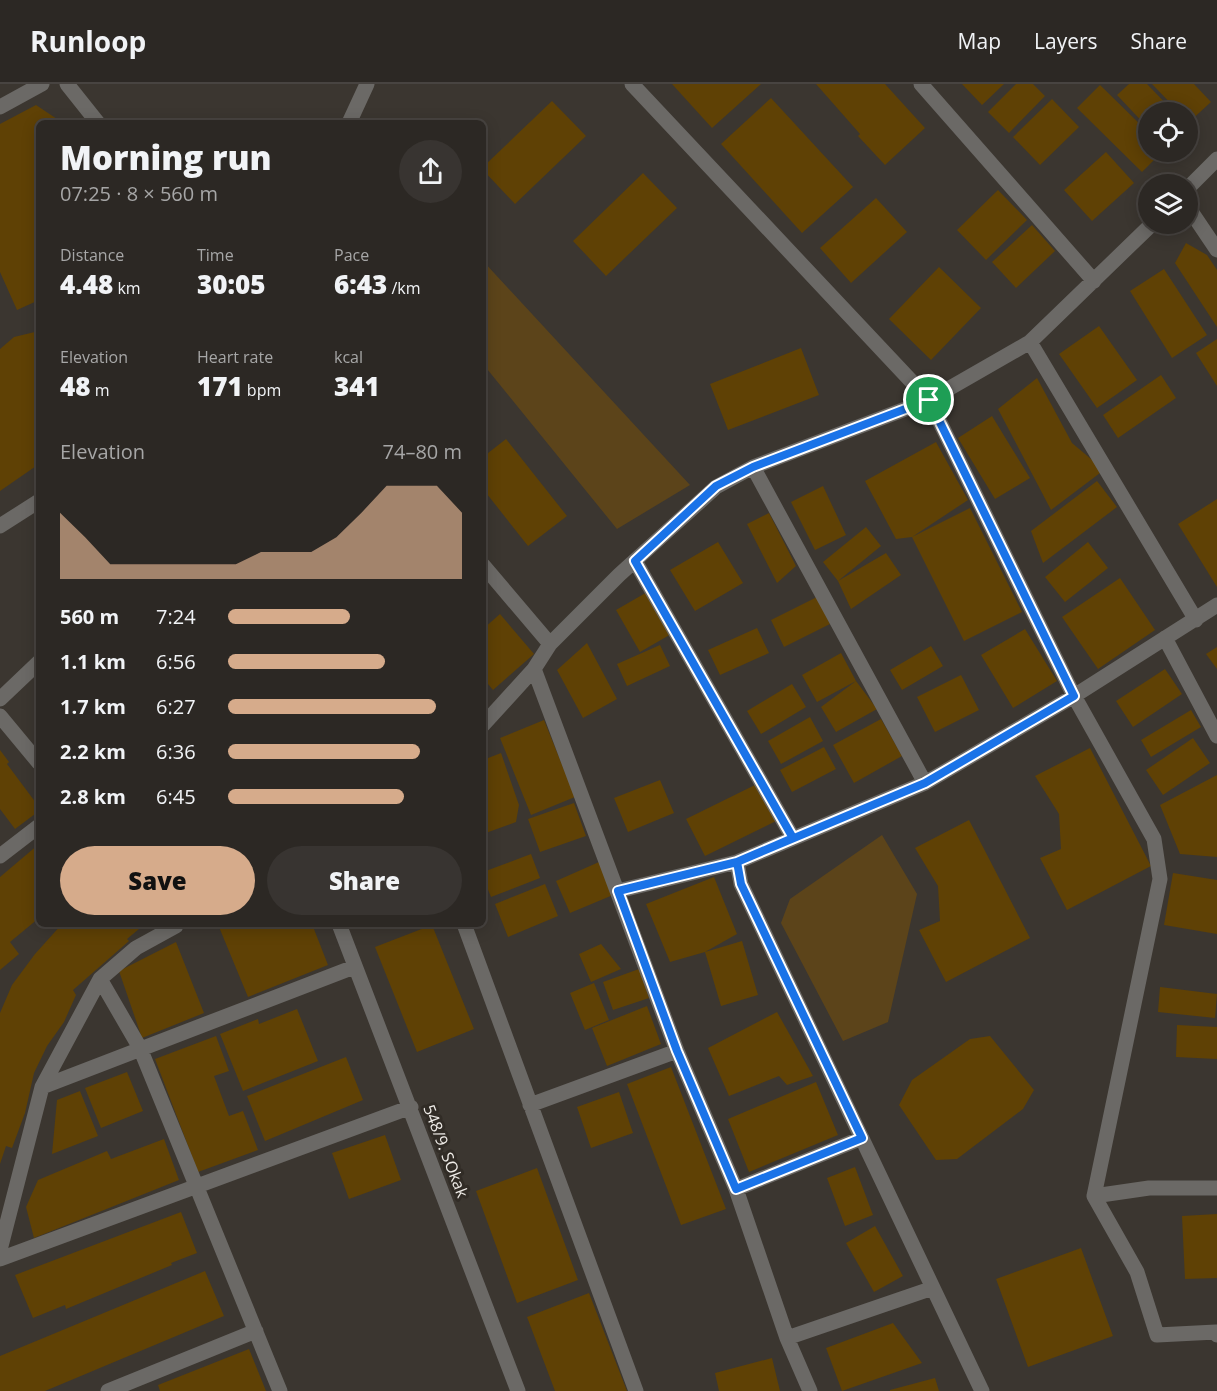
<!DOCTYPE html>
<html lang="en">
<head>
<meta charset="utf-8">
<style>
  :root { --surface:#2c2824; --page:#383431; --text:#f1f3f6; --muted:#a6a6a6; --line:#484441; --accent:#d6ab8b }
  body { margin:0; font-family:"Open Sans",sans-serif; background:var(--page); color:var(--text); height:100vh; display:flex; flex-direction:column; font-size:22px; white-space:nowrap }
  * { box-sizing:border-box; margin:0 }
  p { font-size:20px; color:var(--muted) }
  .icon { flex:none; width:33px; height:33px; fill:none; stroke:currentColor; stroke-width:2; stroke-linecap:round; stroke-linejoin:round }
  .map { position:relative; flex:1; overflow:hidden }
  .details { position:absolute; left:36px; top:36px; width:450px; height:807px; display:flex; flex-direction:column; background:var(--surface); border-radius:9px; box-shadow:0 3px 15px #0003,0 0 0 2px var(--line) }
  .details>* { flex:none }
  .fabs { position:absolute; left:1138px; top:18px; display:grid; gap:12px }
  .fabs a { display:grid; place-items:center; width:60px; height:60px; border-radius:50%; background:var(--surface); box-shadow:0 3px 15px #0003,0 0 0 2px var(--line); font-size:30px }
  .pin { position:absolute; display:grid; place-items:center; width:51px; height:51px; color:#fff; margin:-26px; border:3px solid #fff; border-radius:50%; box-shadow:0 2px 6px #0007 }
  .round { display:grid; place-items:center; flex:none; width:63px; height:63px; border-radius:32px; background:var(--page) }
  .headline { display:flex; align-items:center; justify-content:space-between; height:102px; padding:0 24px }
  h1 { font-size:33px; font-weight:800; line-height:45px }
  .figures { display:grid; grid-template-columns:repeat(3,1fr); gap:9px; height:102px; padding:6px 24px }
  .figures div { display:grid; align-content:center }
  .figures b { font-size:26px; font-weight:800 }
  .figures small { font-size:16px; font-weight:400 }
  .figures p { font-size:16px }
  .chart { height:168px; padding:12px 24px }
  .chart p { display:flex; justify-content:space-between }
  .chart svg { width:100%; height:108px; margin-top:6px; fill:var(--accent); opacity:.7 }
  .button { display:flex; gap:12px; margin-top:auto; padding:12px 24px }
  .button a { flex:1; height:69px; border-radius:36px; background:var(--accent); color:#111; font-size:24px; font-weight:800; line-height:69px; text-align:center }
  .button a+a { background:var(--page); color:var(--text) }
  ul { padding:0 24px; list-style:none; font-size:20px }
  li { display:grid; grid-template-columns:96px 72px 1fr; align-items:center; height:45px }
  li i { height:15px; border-radius:8px; background:var(--accent) }
  header { display:flex; align-items:center; gap:36px; box-sizing:border-box; height:84px; padding:0 30px; background:var(--surface); border-bottom:2px solid var(--line) }
  header strong { font-size:28px }
  nav { display:flex; gap:33px; margin-inline-start:auto; font-size:21px }
  .map>svg:first-child { display:block }
  .green { fill:#5c441a }
  .building { fill:#5f4105 }
  .lines { fill:none; stroke-linecap:round; stroke-linejoin:round }
  .street { stroke:#6b6966; stroke-width:15 }
  .route-casing { stroke:#fff; stroke-width:12 }
  .route { stroke:#1a73e8; stroke-width:8 }
  .labels { text-anchor:middle; dominant-baseline:central; stroke-width:6; stroke-linejoin:round; paint-order:stroke }
  .street-label { font-size:16px; fill:#f0ede9; stroke:#312c26 }
</style>
</head>
<body>
<header>
<strong>Runloop</strong>
<nav><a>Map</a><a>Layers</a><a>Share</a></nav>
</header>
<div class="map">
<svg width="1217" height="1307" viewBox="0 0 1217 1307">
  <rect width="100%" height="100%" fill="#3b3630"/>
  <path class="green" d="M 483,177 L 690,401 L 617,445 L 483,280 Z
    M 882,751 L 917,810 L 888,938 L 843,957 L 781,839 L 790,815 Z"/>
  <path class="building" d="M 672,0 L 761,0 L 712,44 Z
    M 816,0 L 885,0 L 925,44 L 885,81 L 858,52 L 860,50 Z
    M 962,0 L 1004,0 L 982,21 Z
    M 1016,0 L 1033,0 L 1045,12 L 1009,49 L 988,28 Z
    M 1129,0 L 1147,0 L 1174,28 L 1149,28 L 1149,45 L 1117,11 Z
    M 1152,0 L 1194,0 L 1211,18 L 1188,39 L 1188,28 L 1179,28 Z
    M 1100,1 L 1149,49 L 1149,68 L 1162,68 L 1142,88 L 1077,24 Z
    M 771,14 L 853,103 L 802,149 L 721,60 Z
    M 1052,15 L 1079,43 L 1040,81 L 1013,53 Z
    M 552,17 L 586,52 L 515,120 L 483,86 L 483,83 Z
    M 36,21 L 57,35 L 58,39 L 39,39 L 39,216 L 17,226 L 0,188 L 0,40 Z
    M 1106,68 L 1134,99 L 1092,137 L 1064,106 Z
    M 643,89 L 677,124 L 606,192 L 573,157 Z
    M 998,106 L 1027,136 L 986,176 L 957,146 Z
    M 876,114 L 907,148 L 851,199 L 820,164 Z
    M 1032,141 L 1055,167 L 1016,204 L 992,178 Z
    M 1186,159 L 1207,171 L 1217,186 L 1217,243 L 1175,179 Z
    M 939,183 L 981,224 L 931,276 L 889,235 Z
    M 1164,185 L 1207,251 L 1172,274 L 1130,207 Z
    M 1099,242 L 1137,296 L 1097,324 L 1059,270 Z
    M 39,247 L 39,380 L 0,407 L 0,265 L 14,253 Z
    M 1217,255 L 1217,302 L 1196,269 Z
    M 801,264 L 819,311 L 728,346 L 710,300 Z
    M 1161,291 L 1176,314 L 1118,354 L 1103,331 Z
    M 1037,294 L 1072,359 L 1104,386 L 1051,426 L 998,325 Z
    M 992,332 L 1030,394 L 995,415 L 958,354 Z
    M 506,355 L 567,432 L 528,462 L 483,405 L 483,373 Z
    M 936,358 L 968,416 L 912,453 L 970,424 L 1022,528 L 964,557 L 912,453 L 896,455 L 865,397 Z
    M 1097,397 L 1117,423 L 1043,479 L 1031,447 Z
    M 823,402 L 846,451 L 815,466 L 791,418 Z
    M 1217,415 L 1217,503 L 1178,440 Z
    M 769,429 L 796,482 L 777,499 L 747,440 Z
    M 866,443 L 881,462 L 838,497 L 823,478 Z
    M 718,458 L 743,499 L 695,527 L 670,486 Z
    M 1088,458 L 1108,484 L 1065,518 L 1045,493 Z
    M 886,469 L 901,491 L 851,525 L 838,497 Z
    M 1120,494 L 1155,546 L 1098,585 L 1062,533 Z
    M 649,507 L 673,549 L 640,568 L 616,526 Z
    M 817,513 L 830,540 L 784,563 L 771,536 Z
    M 500,530 L 534,570 L 493,606 L 483,594 L 483,545 Z
    M 757,544 L 769,569 L 720,591 L 708,566 Z
    M 1025,545 L 1057,597 L 1013,624 L 981,571 Z
    M 587,559 L 617,615 L 583,634 L 557,586 Z
    M 660,561 L 670,582 L 627,602 L 617,580 Z
    M 931,562 L 943,582 L 902,606 L 890,586 Z
    M 1217,563 L 1217,585 L 1206,570 Z
    M 841,569 L 856,597 L 877,625 L 836,648 L 821,623 L 856,597 L 817,618 L 802,591 Z
    M 1165,585 L 1182,610 L 1133,643 L 1116,617 Z
    M 961,591 L 979,626 L 935,648 L 917,613 Z
    M 792,600 L 806,623 L 761,650 L 747,627 Z
    M 1191,626 L 1201,643 L 1151,673 L 1141,656 Z
    M 810,633 L 823,657 L 781,680 L 768,657 Z
    M 881,635 L 902,672 L 854,699 L 833,661 Z
    M 544,636 L 575,713 L 531,731 L 500,654 Z
    M 1193,654 L 1210,679 L 1163,711 L 1146,686 Z
    M 824,663 L 836,685 L 792,708 L 780,686 Z
    M 1090,664 L 1151,782 L 1067,826 L 1040,774 L 1061,765 L 1059,730 L 1035,692 Z
    M 0,666 L 9,678 L 7,680 L 39,723 L 39,727 L 15,745 L 0,725 Z
    M 501,669 L 519,721 L 516,738 L 483,750 L 483,676 Z
    M 1217,691 L 1217,773 L 1180,770 L 1160,721 Z
    M 660,696 L 674,729 L 628,748 L 614,714 Z
    M 757,700 L 776,737 L 705,772 L 686,735 Z
    M 574,719 L 586,752 L 540,768 L 528,735 Z
    M 969,736 L 1030,854 L 946,898 L 919,846 L 940,837 L 938,802 L 915,764 Z
    M 39,760 L 39,834 L 10,858 L 19,870 L 0,886 L 0,793 Z
    M 531,770 L 540,794 L 491,813 L 483,793 L 483,788 Z
    M 599,778 L 613,811 L 570,829 L 556,797 Z
    M 1173,789 L 1217,796 L 1217,850 L 1164,841 Z
    M 714,793 L 737,850 L 705,868 L 670,878 L 646,820 Z
    M 545,800 L 558,832 L 508,853 L 495,820 Z
    M 62,840 L 145,840 L 127,855 L 129,857 L 73,906 L 76,911 L 64,938 L 47,962 L 34,989 L 25,1029 L 12,1064 L 6,1062 L 0,1080 L 0,929 L 12,901 L 35,870 Z
    M 227,840 L 312,840 L 328,881 L 248,913 L 219,843 Z
    M 432,841 L 474,945 L 417,968 L 375,863 Z
    M 742,857 L 758,911 L 721,922 L 705,868 Z
    M 176,858 L 204,929 L 142,954 L 119,887 Z
    M 601,860 L 621,885 L 591,898 L 579,870 Z
    M 639,885 L 649,914 L 613,926 L 603,898 Z
    M 594,899 L 609,936 L 585,946 L 570,909 Z
    M 1160,903 L 1217,910 L 1215,934 L 1158,928 Z
    M 647,922 L 661,960 L 607,982 L 592,944 Z
    M 297,925 L 318,977 L 243,1007 L 220,950 L 258,935 L 259,940 Z
    M 777,928 L 813,992 L 787,1001 L 779,992 L 729,1012 L 708,964 Z
    M 1177,941 L 1217,943 L 1217,975 L 1176,973 Z
    M 216,952 L 229,987 L 214,992 L 229,1032 L 243,1027 L 258,1066 L 198,1088 L 155,975 Z
    M 990,952 L 1034,1006 L 1023,1025 L 957,1075 L 936,1076 L 899,1021 L 912,996 L 970,955 Z
    M 346,973 L 363,1016 L 265,1057 L 247,1012 Z
    M 671,983 L 726,1125 L 681,1141 L 627,1000 Z
    M 127,988 L 143,1027 L 101,1044 L 85,1004 Z
    M 816,998 L 838,1051 L 749,1088 L 728,1035 Z
    M 80,1007 L 98,1052 L 52,1070 L 57,1016 Z
    M 619,1008 L 633,1049 L 591,1064 L 577,1023 Z
    M 385,1051 L 401,1096 L 349,1115 L 332,1069 Z
    M 164,1055 L 179,1096 L 34,1154 L 26,1123 L 38,1096 L 107,1067 L 111,1075 Z
    M 855,1083 L 873,1131 L 845,1142 L 827,1094 Z
    M 537,1084 L 578,1196 L 517,1219 L 476,1107 Z
    M 181,1128 L 197,1169 L 171,1179 L 172,1181 L 66,1225 L 65,1221 L 33,1234 L 15,1191 Z
    M 1217,1130 L 1217,1194 L 1185,1195 L 1182,1132 Z
    M 875,1142 L 903,1192 L 874,1208 L 846,1159 Z
    M 1081,1164 L 1113,1252 L 1028,1283 L 996,1195 Z
    M 205,1187 L 224,1232 L 45,1307 L 0,1307 L 0,1272 Z
    M 589,1209 L 627,1307 L 555,1307 L 527,1233 Z
    M 893,1239 L 922,1279 L 842,1307 L 826,1264 Z
    M 249,1265 L 266,1307 L 160,1307 L 158,1301 Z
    M 772,1274 L 780,1307 L 719,1307 L 715,1289 Z
    M 935,1294 L 939,1307 L 890,1307 L 890,1306 Z"/>
  <g class="lines">
    <path class="street" d="M 67,0 L 98,39
      M 632,0 L 929,316 L 1074,612 L 1154,755 L 1160,795 L 1094,1112
      M 921,0 L 1094,197
      M 0,23 L 42,0
      M 349,39 L 367,0
      M 1188,104 L 1217,75
      M 1188,123 L 1217,166
      M 1030,258 L 1196,536
      M 753,383 L 925,699
      M 0,442 L 39,417
      M 635,477 L 793,754
      M 483,481 L 550,560
      M 1165,554 L 1217,652
      M 534,585 L 677,967 L 736,1105 L 787,1254 L 810,1307
      M 0,615 L 39,578
      M 0,632 L 39,679
      M 483,641 L 534,585 L 550,560 L 619,491 L 716,403 L 753,383 L 929,316 L 1030,258 L 1152,140
      M 0,772 L 39,742
      M 737,778 L 741,800 L 982,1307
      M 618,807 L 737,778 L 925,699 L 1074,612 L 1217,521
      M 339,840 L 518,1307
      M 464,840 L 636,1307
      M 100,895 L 140,964 L 280,1307
      M 42,1003 L 354,883
      M 530,1021 L 677,967
      M 1217,1104 L 1149,1104 L 1094,1112 L 1137,1188 L 1157,1251 L 1216,1248 L 1217,1251
      M 736,1105 L 862,1054
      M 0,1166 L 42,1003 L 100,895 L 136,864 L 176,842 L 174,840
      M 0,1175 L 411,1023
      M 787,1254 L 933,1204
      M 108,1307 L 256,1247"/>
  </g>
  <g class="lines">
    <g class="route-casing">
      <path id="route" d="M 929,316 L 1074,612 L 925,699 L 737,778 L 618,807 L 677,967 L 736,1105 L 862,1054 L 741,800 L 737,778 L 793,754 L 635,477 L 716,402 L 753,383 L 929,316"/>
    </g>
    <use href="#route" class="route"/>
  </g>
  <g class="labels">
    <g class="street-label">
      <text transform="translate(446 1067) rotate(69)">548/9. SOkak</text>
    </g>
  </g>
</svg>
<div class="fabs">
<a><svg class="icon" aria-label="locate" viewBox="0 0 24 24"><circle cx="12" cy="12" r="6"/><path d="M12 2v4M12 18v4M2 12h4M18 12h4"/></svg></a>
<a><svg class="icon" aria-label="layers" viewBox="0 0 24 24"><path d="M12 4l9 5-9 5-9-5zM3 14l9 5 9-5"/></svg></a>
</div>
<div class="pin" style="left:929px;top:316px;background:#1e9e55"><svg class="icon" aria-label="arrive" viewBox="0 0 24 24"><path d="M6 21V4h12l-3 4 3 4H6"/></svg></div>
<section class="details">
<div class="headline"><div><h1>Morning run</h1><p>07:25 · 8 × 560 m</p></div><a class="round"><svg class="icon" aria-label="share" viewBox="0 0 24 24"><path d="M12 15V3M7 8l5-5 5 5M5 13v7h14v-7"/></svg></a></div>
<div class="figures">
<div><p>Distance</p><b>4.48<small> km</small></b></div>
<div><p>Time</p><b>30:05</b></div>
<div><p>Pace</p><b>6:43<small> /km</small></b></div>
</div>
<div class="figures">
<div><p>Elevation</p><b>48<small> m</small></b></div>
<div><p>Heart rate</p><b>171<small> bpm</small></b></div>
<div><p>kcal</p><b>341</b></div>
</div>
<div class="chart"><p><span>Elevation</span>74–80 m</p>
<svg viewBox="0 0 160 44" preserveAspectRatio="none"><path d="M0 44V17L10 27L20 38L30 38L40 38L50 38L60 38L70 38L80 33L90 33L100 33L110 27L120 17L130 6L140 6L150 6L160 17V44z"/></svg>
</div>
<ul>
<li><b>560 m</b>7:24<i style="width:52%"></i></li>
<li><b>1.1 km</b>6:56<i style="width:67%"></i></li>
<li><b>1.7 km</b>6:27<i style="width:89%"></i></li>
<li><b>2.2 km</b>6:36<i style="width:82%"></i></li>
<li><b>2.8 km</b>6:45<i style="width:75%"></i></li>
</ul>
<div class="button"><a>Save</a><a>Share</a></div>
</section>
</div>
</body>
</html>
